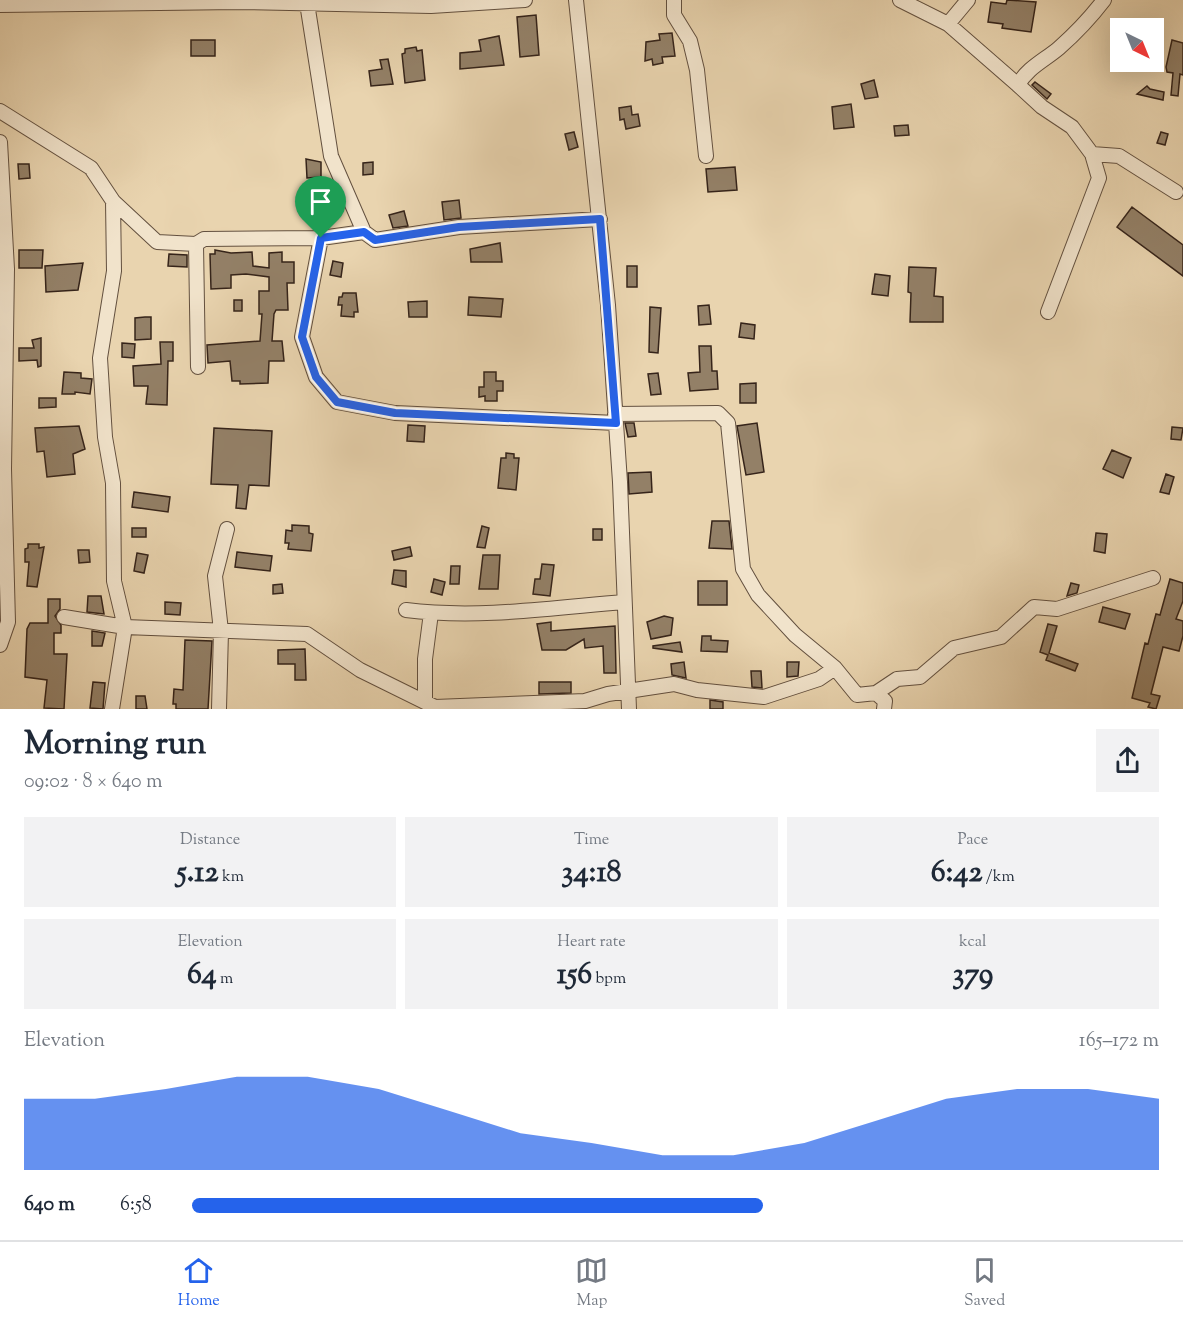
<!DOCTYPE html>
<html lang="en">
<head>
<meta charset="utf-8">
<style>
  :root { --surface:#fff; --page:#f2f2f3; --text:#1f2937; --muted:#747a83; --line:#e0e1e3; --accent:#2563eb }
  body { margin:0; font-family:"Sorts Mill Goudy",serif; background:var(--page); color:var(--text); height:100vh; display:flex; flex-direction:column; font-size:22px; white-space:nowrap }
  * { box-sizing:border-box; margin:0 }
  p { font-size:20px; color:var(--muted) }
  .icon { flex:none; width:33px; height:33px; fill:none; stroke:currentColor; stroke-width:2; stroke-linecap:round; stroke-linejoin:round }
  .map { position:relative; height:709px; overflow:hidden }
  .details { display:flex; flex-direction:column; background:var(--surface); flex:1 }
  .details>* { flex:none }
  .needle { width:39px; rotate:137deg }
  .tools { position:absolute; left:1110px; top:18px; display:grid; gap:12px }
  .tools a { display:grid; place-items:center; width:54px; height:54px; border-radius:0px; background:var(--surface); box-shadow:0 6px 24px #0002; font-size:30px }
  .pin { position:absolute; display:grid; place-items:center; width:51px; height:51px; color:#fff; margin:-62px -26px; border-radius:50% 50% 50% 0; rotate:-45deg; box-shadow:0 0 6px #0007 }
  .pin .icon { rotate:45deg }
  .round { display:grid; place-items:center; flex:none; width:63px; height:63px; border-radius:0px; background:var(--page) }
  .headline { display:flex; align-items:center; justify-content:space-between; height:102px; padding:0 24px }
  h1 { font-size:33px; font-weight:700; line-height:45px }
  .stats { display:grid; grid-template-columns:repeat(3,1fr); gap:9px; height:102px; padding:6px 24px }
  .stats div { display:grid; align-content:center; border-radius:0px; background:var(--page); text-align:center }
  .stats b { font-size:30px; font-weight:700 }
  .stats small { font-size:16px; font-weight:400 }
  .stats p { font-size:16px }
  .chart { height:168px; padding:12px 24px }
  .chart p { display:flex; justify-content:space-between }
  .chart svg { width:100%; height:108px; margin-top:6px; fill:var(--accent); opacity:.7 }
  ul { padding:0 24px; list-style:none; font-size:20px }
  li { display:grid; grid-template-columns:96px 72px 1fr; align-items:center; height:45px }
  li i { height:15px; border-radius:8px; background:var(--accent) }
  .tabs { display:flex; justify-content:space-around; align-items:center; height:84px; border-top:2px solid var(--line); background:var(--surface); font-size:16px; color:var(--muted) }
  .tabs a { display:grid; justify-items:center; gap:3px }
  .tabs .selected { color:var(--accent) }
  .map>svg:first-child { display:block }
  .building { fill:#938067; stroke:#36241a; stroke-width:1.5 }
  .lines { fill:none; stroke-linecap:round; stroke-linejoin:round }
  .minor-casing { stroke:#63503f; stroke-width:16 }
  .minor { stroke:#f1e3cb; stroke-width:14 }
  .route-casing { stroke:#fff; stroke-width:12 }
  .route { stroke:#2563eb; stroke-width:8 }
</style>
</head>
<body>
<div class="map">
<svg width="1183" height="709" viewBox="0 0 1183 709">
  <rect width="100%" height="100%" fill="#e9d4af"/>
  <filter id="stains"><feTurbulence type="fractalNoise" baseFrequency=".00333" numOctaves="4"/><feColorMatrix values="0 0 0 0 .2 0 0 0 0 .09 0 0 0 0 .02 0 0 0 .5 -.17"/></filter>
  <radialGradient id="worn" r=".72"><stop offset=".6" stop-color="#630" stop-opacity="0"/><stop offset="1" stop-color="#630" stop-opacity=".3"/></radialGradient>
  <path class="building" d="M 1007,0 L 1036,2 L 1031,32 L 1002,28 L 1003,24 L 988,22 L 991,2 L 1006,4 Z
    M 536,15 L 539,55 L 520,57 L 517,17 Z
    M 672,33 L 675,56 L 662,57 L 663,63 L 653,65 L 652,59 L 645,61 L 646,42 L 660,40 L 659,34 Z
    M 499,36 L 504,65 L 460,69 L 460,53 L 481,51 L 479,40 Z
    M 191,40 L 215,40 L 215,56 L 191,56 Z
    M 1172,40 L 1183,43 L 1183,75 L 1180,74 L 1178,96 L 1171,95 L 1173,73 L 1167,72 L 1166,67 Z
    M 416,47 L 417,51 L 422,50 L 425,80 L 405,83 L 402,54 L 405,53 L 405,49 Z
    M 388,59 L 393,84 L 371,86 L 369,71 L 382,69 L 380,60 Z
    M 874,80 L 878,97 L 865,99 L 861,84 Z
    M 1035,82 L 1051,94 L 1047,99 L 1032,85 Z
    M 1147,86 L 1150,89 L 1164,92 L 1163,100 L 1137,94 Z
    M 851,104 L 854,127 L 834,129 L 832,107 Z
    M 631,106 L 632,115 L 638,114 L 640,126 L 626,129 L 624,119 L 620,120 L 619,108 Z
    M 908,125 L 909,135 L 895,136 L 894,126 Z
    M 574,132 L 578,147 L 569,150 L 565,134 Z
    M 1161,132 L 1168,134 L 1165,145 L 1157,143 Z
    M 306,159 L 321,162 L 321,177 L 307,178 Z
    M 373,162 L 373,174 L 363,175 L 363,163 Z
    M 18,164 L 29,164 L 30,178 L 19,179 Z
    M 735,167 L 737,190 L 708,192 L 706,169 Z
    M 459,200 L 461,218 L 444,220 L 442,202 Z
    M 1132,207 L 1183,245 L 1183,276 L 1117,227 Z
    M 404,211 L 408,226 L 393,228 L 389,215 Z
    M 500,243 L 502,262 L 471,262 L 470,249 Z
    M 19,250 L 43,250 L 42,268 L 19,268 Z
    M 215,250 L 231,253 L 252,252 L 253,266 L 269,268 L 269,253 L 282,252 L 282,262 L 294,262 L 294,283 L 287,283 L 288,310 L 276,310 L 274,314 L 272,341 L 282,341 L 284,361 L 269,361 L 268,383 L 240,384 L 240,381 L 232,381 L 230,361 L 208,363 L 207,345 L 260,341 L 262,314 L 259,314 L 259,291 L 269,291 L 269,277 L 246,274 L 231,275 L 231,288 L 211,289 L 210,254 L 215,254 Z
    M 169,254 L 187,255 L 187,267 L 168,266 Z
    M 333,261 L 343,263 L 341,277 L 330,275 Z
    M 83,263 L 78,290 L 46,292 L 45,266 Z
    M 627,266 L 637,266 L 637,287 L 627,287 Z
    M 909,267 L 936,268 L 934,296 L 943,297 L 943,322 L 910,322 L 911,293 L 908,292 Z
    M 875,274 L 890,276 L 888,296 L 872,294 Z
    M 343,293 L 356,293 L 358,312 L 354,312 L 354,317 L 341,316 L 342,305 L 338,305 L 339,297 L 342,297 Z
    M 469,297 L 503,299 L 501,317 L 468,315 Z
    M 234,300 L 242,300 L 242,311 L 234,311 Z
    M 427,301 L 427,317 L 409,317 L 408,302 Z
    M 709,305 L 711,324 L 699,325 L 698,306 Z
    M 650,307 L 661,308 L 658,353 L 649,352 Z
    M 145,317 L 151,317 L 151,339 L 135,340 L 135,318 Z
    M 741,323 L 755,325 L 754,339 L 739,337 Z
    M 41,338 L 41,366 L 38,367 L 37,360 L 19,361 L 19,348 L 34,348 L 32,340 Z
    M 160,342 L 173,342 L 173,361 L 168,361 L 167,405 L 146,404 L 148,386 L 134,386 L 133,366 L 161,364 Z
    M 122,343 L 135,344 L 134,358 L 122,357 Z
    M 699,346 L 711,346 L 712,371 L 717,371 L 718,389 L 690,391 L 688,373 L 700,372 Z
    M 64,372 L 81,373 L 81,378 L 92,379 L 90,394 L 75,392 L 75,394 L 62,394 Z
    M 484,372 L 496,372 L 496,381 L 503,381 L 503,391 L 497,391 L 497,401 L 485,401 L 485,396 L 479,397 L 479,387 L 484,387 Z
    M 658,373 L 661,394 L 651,395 L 648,374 Z
    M 756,383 L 756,403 L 740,403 L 740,384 Z
    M 39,398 L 56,398 L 56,407 L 39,408 Z
    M 625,423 L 634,423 L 636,436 L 628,437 Z
    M 757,423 L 764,472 L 746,475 L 737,426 Z
    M 408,425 L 425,426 L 424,442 L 407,441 Z
    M 79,426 L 85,449 L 73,454 L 75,474 L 47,477 L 44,451 L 37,452 L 35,428 Z
    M 1172,427 L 1183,428 L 1181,440 L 1171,439 Z
    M 214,428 L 272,431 L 269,486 L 249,485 L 246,509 L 236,508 L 238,485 L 211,484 Z
    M 1112,450 L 1131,458 L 1123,478 L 1103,469 Z
    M 506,453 L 514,454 L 514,458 L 519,458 L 516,490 L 498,488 L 501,458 L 506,458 Z
    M 651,472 L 652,492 L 629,494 L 628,473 Z
    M 1166,474 L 1174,477 L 1169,494 L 1160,492 Z
    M 134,492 L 170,497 L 168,512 L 132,507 Z
    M 712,521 L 729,521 L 732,549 L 709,548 Z
    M 292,525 L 309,526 L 309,533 L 313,534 L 311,551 L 288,549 L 289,543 L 285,543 L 286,530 L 292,531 Z
    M 482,526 L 489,528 L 485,548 L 477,547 Z
    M 132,528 L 146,528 L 146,537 L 132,537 Z
    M 593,529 L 602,529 L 602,540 L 593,540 Z
    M 1096,533 L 1107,534 L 1105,553 L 1094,551 Z
    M 28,544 L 39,544 L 39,548 L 44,547 L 37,587 L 27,586 L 29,562 L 25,562 L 25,549 L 28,548 Z
    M 410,547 L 412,556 L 394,560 L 392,551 Z
    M 78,550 L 89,550 L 90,562 L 79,563 Z
    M 237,552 L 272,556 L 270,571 L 235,567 Z
    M 137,553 L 148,555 L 144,573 L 134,571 Z
    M 483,555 L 500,555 L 498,589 L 479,589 Z
    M 542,564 L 554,565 L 550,596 L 533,594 L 535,579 L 540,579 Z
    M 451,566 L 460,566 L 459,584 L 450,584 Z
    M 394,570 L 406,571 L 406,587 L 392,584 Z
    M 434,579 L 445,582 L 442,595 L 431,592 Z
    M 1170,579 L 1183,583 L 1183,601 L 1176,619 L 1183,621 L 1183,636 L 1179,651 L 1163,647 L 1151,694 L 1160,696 L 1156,709 L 1148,707 L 1150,703 L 1132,698 L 1145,643 L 1148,644 L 1156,614 L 1160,615 Z
    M 698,581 L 727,581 L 727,605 L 698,605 Z
    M 1071,583 L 1079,585 L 1077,593 L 1067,596 Z
    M 282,584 L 283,593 L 273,594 L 273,585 Z
    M 88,596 L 101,596 L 104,614 L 87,612 Z
    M 48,599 L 60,599 L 60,609 L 55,616 L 61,625 L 61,633 L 54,633 L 54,654 L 67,654 L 64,709 L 44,708 L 47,680 L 25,677 L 27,629 L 30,623 L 48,623 Z
    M 165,602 L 181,603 L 180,615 L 165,614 Z
    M 1103,607 L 1130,614 L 1125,629 L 1099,622 Z
    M 664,616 L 673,618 L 671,635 L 651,639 L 647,622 Z
    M 551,622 L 551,631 L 615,626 L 616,673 L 604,673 L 603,646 L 585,648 L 584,639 L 566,650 L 542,650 L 537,624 Z
    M 1048,624 L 1057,626 L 1049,653 L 1078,664 L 1075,671 L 1046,660 L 1048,655 L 1040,652 Z
    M 92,631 L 105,633 L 102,646 L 92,646 Z
    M 702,636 L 711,636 L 711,640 L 728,641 L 727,652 L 701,651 Z
    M 185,640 L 212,641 L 208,709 L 176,709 L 176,704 L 173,704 L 174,689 L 183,690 Z
    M 680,642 L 682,652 L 653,648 L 653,646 Z
    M 305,649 L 306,680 L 295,680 L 295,664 L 278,664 L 278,650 Z
    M 684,662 L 686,678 L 672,675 L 671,664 Z
    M 787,662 L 799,662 L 798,676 L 787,677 Z
    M 751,671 L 761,671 L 762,688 L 752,687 Z
    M 93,682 L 105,683 L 103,709 L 90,708 Z
    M 539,682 L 571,682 L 571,693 L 539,694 Z
    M 136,696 L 145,696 L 147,709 L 136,709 Z
    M 710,700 L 723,702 L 723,709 L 710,709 Z"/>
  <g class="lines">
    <g class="minor-casing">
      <path id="minor" d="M 576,0 L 608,305 L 620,482 L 629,709
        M 674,0 L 674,15 L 690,41 L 697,70 L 706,156
        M 900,0 L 948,24 L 968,0
        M 307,3 L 331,156 L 364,232
        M 0,5 L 238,2 L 431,6 L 525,0
        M 948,24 L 1018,85
        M 0,111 L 91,168 L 113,201 L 157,242 L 196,244 L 198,367
        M 0,142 L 7,269 L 4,469 L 8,622 L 0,645
        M 1092,154 L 1119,156 L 1176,192
        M 321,238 L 302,337 L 316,377 L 337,402 L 395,413 L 616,423
        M 196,244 L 204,239 L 321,238 L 364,232 L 375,240 L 459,227 L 600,219
        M 1048,312 L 1099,178 L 1092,154 L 1072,127 L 1042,107 L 1018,85 C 1027,68 1045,60 1059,48 C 1076,33 1091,17 1104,0
        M 615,414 L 718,413 L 728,423 L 743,569 L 758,595 L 795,635 L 835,668 L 857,695 L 876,693 L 897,679 L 920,677 L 954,648 L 1001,637 L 1034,607 L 1057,609 L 1153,578
        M 406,610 C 477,619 552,608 623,602
        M 64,617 L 125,627 L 307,634 L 360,670 L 435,707 L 585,701 L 608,694 L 674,684 L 697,690 L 764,697 L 819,679 L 835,668
        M 876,693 L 885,701 L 884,709
        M 425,702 L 425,659 L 431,613
        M 112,709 L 125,627 L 114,581 L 113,483 L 105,437 L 100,358 L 114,271 L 113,201
        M 219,709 L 221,631 L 215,576 L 227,529"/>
    </g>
    <use href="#minor" class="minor"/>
  </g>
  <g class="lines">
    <g class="route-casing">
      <path id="route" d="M 600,219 L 616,423 L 395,413 L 337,402 L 316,377 L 302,337 L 321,238 L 364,232 L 375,240 L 459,227 Z"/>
    </g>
    <use href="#route" class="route"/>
  </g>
  <rect width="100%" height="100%" filter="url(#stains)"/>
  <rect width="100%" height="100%" fill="url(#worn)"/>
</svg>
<div class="tools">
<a><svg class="needle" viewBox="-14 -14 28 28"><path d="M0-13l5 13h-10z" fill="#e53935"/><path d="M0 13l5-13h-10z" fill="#747a83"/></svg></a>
</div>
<div class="pin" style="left:321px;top:238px;background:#1e9e55"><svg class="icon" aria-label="arrive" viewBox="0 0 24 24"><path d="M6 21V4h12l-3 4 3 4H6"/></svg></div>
</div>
<section class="details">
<div class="headline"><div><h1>Morning run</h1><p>09:02 · 8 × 640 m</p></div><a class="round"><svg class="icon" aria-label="share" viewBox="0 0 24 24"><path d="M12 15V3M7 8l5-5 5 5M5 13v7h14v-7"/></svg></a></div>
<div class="stats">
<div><p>Distance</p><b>5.12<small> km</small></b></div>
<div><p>Time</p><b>34:18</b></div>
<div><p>Pace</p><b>6:42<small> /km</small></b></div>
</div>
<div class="stats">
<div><p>Elevation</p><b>64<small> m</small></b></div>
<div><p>Heart rate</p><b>156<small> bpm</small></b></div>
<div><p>kcal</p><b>379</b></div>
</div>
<div class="chart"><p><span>Elevation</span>165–172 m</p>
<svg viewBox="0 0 160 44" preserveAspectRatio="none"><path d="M0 44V15L10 15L20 11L30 6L40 6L50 11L60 20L70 29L80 33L90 38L100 38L110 33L120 24L130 15L140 11L150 11L160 15V44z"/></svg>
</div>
<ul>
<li><b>640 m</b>6:58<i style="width:59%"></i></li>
</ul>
</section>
<nav class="tabs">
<a class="selected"><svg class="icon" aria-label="home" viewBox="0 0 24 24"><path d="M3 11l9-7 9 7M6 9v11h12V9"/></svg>Home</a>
<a><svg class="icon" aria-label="map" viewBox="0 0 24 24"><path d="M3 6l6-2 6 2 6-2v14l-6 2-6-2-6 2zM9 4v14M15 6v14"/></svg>Map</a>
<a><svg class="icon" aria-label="saved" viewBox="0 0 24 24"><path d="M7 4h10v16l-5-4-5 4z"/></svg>Saved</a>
</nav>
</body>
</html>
